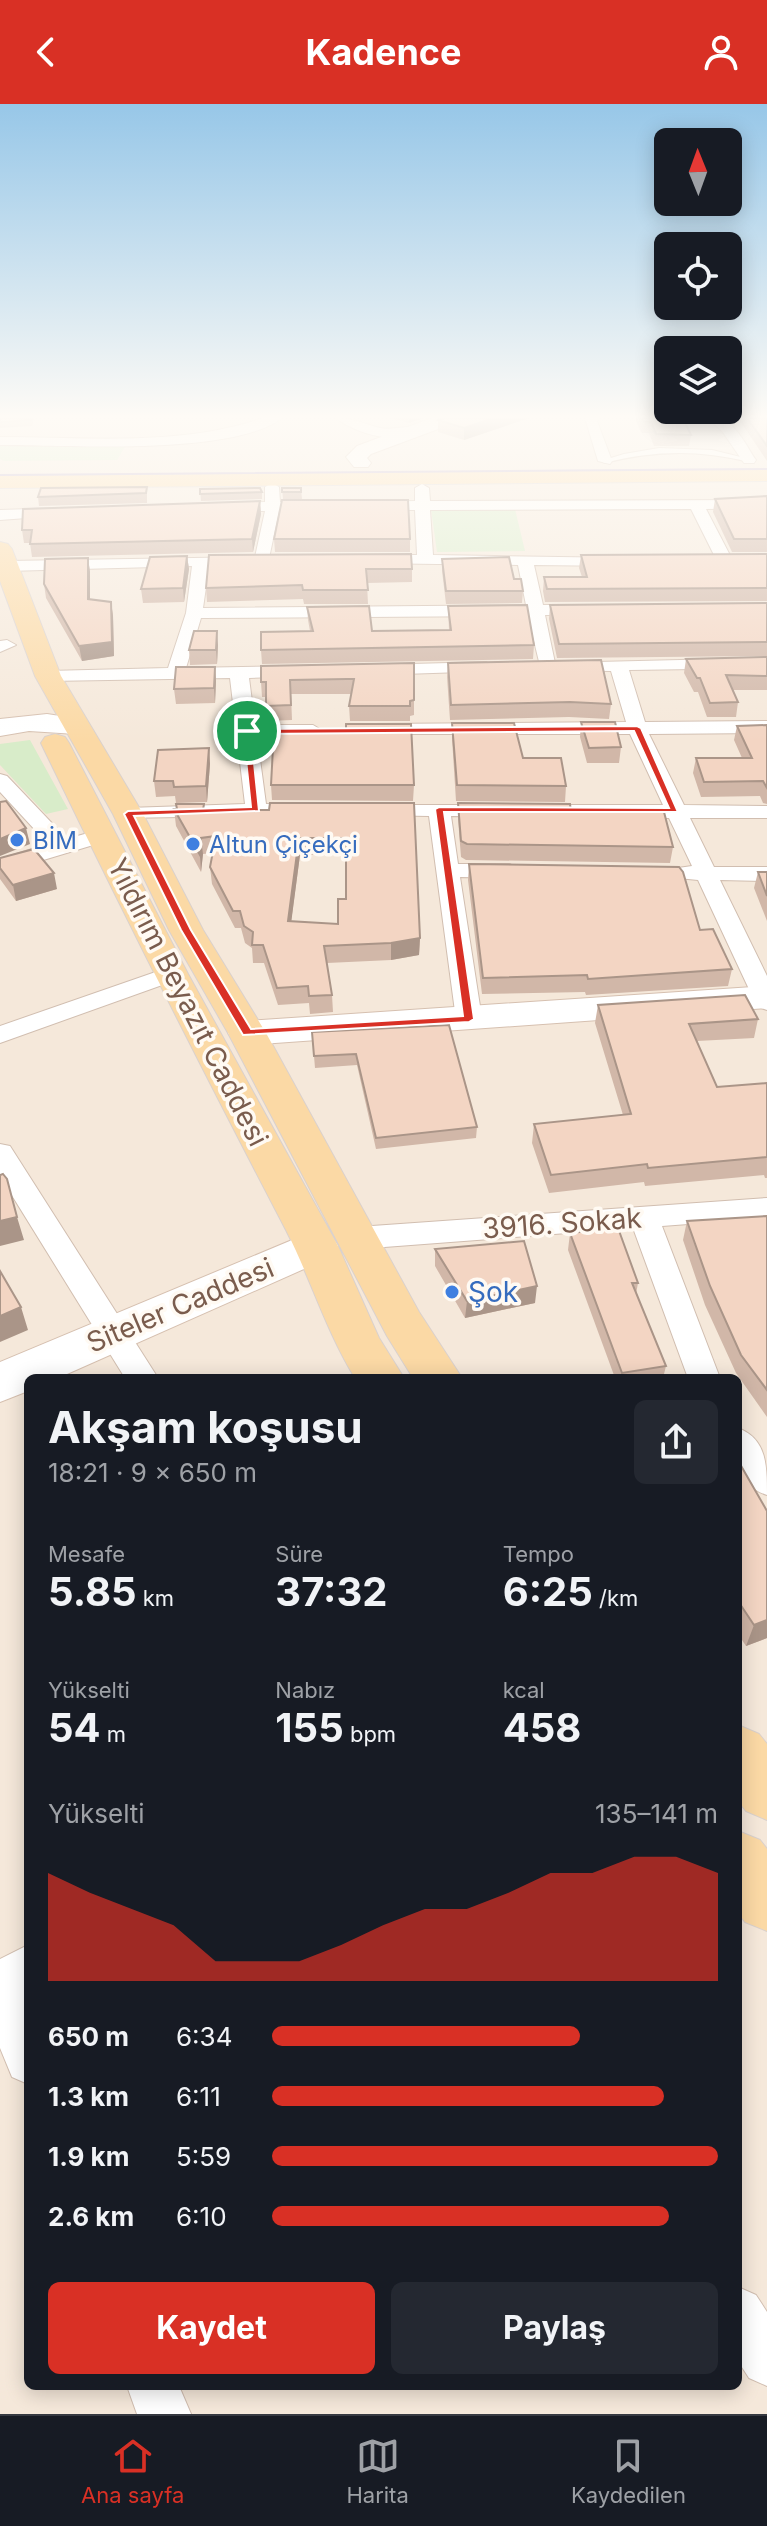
<!DOCTYPE html>
<html lang="tr">
<head>
<meta charset="utf-8">
<style>
  :root { --surface:#171b24; --page:#242831; --text:#f1f3f6; --muted:#9ea1a6; --line:#363941; --accent:#d93025 }
  body { margin:0; font-family:Inter,sans-serif; background:var(--page); color:var(--text); height:100vh; display:flex; flex-direction:column; font-size:30px; white-space:nowrap }
  * { box-sizing:border-box; margin:0 }
  p { font-size:26px; color:var(--muted) }
  .icon { flex:none; width:44px; height:44px; fill:none; stroke:currentColor; stroke-width:2; stroke-linecap:round; stroke-linejoin:round }
  .map { position:relative; flex:1; overflow:hidden }
  .sheet { position:absolute; left:24px; top:1270px; width:718px; height:1016px; display:flex; flex-direction:column; background:var(--surface); border-radius:12px; box-shadow:0 4px 20px #0003 }
  .sheet>* { flex:none }
  .needle { width:52px; rotate:359deg }
  .controls { position:absolute; left:654px; top:24px; display:grid; gap:16px }
  .controls a { display:grid; place-items:center; width:88px; height:88px; border-radius:12px; background:var(--surface); box-shadow:0 4px 20px #0003; font-size:40px }
  .pin { position:absolute; display:grid; place-items:center; width:68px; height:68px; color:#fff; margin:-34px; border:4px solid #fff; border-radius:50%; box-shadow:0 2px 8px #0007 }
  .round { display:grid; place-items:center; flex:none; width:84px; height:84px; border-radius:12px; background:var(--page) }
  .headline { display:flex; align-items:center; justify-content:space-between; height:136px; padding:0 24px }
  h1 { font-size:44px; font-weight:700; line-height:60px }
  .metrics { display:grid; grid-template-columns:repeat(3,1fr); gap:12px; height:136px; padding:8px 24px }
  .metrics div { display:grid; align-content:center }
  .metrics b { font-size:40px; font-weight:700 }
  .metrics small { font-size:22px; font-weight:400 }
  .metrics p { font-size:22px }
  .chart { height:224px; padding:16px 24px }
  .chart p { display:flex; justify-content:space-between }
  .chart svg { width:100%; height:144px; margin-top:8px; fill:var(--accent); opacity:.7 }
  .cta { display:flex; gap:16px; margin-top:auto; padding:16px 24px }
  .cta a { flex:1; height:92px; border-radius:12px; background:var(--accent); color:#fff; font-size:32px; font-weight:700; line-height:92px; text-align:center }
  .cta a+a { background:var(--page); color:var(--text) }
  ul { padding:0 24px; list-style:none; font-size:26px }
  li { display:grid; grid-template-columns:128px 96px 1fr; align-items:center; height:60px }
  li i { height:20px; border-radius:10px; background:var(--accent) }
  header { display:flex; justify-content:space-between; align-items:center; height:104px; padding:0 24px; background:var(--accent); color:#fff; font-size:36px; font-weight:700 }
  .dock { display:flex; justify-content:space-around; align-items:center; height:112px; border-top:2px solid var(--line); background:var(--surface); font-size:22px; color:var(--muted) }
  .dock a { display:grid; justify-items:center; gap:4px }
  .dock .on { color:var(--accent) }
  .map>svg:first-child { display:block }
  .residential { fill:#f5e8da; fill-rule:evenodd }
  .green { fill:#d8ecc9 }
  .lines { fill:none; stroke-linecap:round; stroke-linejoin:round }
  .lane-casing { stroke:#d1beb0; stroke-width:2 }
  .street-casing { stroke:#d1beb0; stroke-width:2 }
  .secondary-casing { stroke:#d6c0b0; stroke-width:2 }
  .primary-casing { stroke:#dad1cd; stroke-width:2 }
  .lane { fill:#fff; fill-rule:evenodd }
  .street { fill:#fff; fill-rule:evenodd }
  .secondary { fill:#fff; fill-rule:evenodd }
  .primary { fill:#fbd9a5; fill-rule:evenodd }
  .tram { stroke:#b9a8c9; stroke-width:2 }
  .wall { fill:#d1b7a8; fill-rule:evenodd }
  .shaded-wall { fill:#aa9588 }
  .building { fill:#f3d5c3; stroke:#aa9588; stroke-width:2; fill-rule:evenodd }
  .route { fill:#d93025; stroke:#fff; stroke-width:2; fill-rule:evenodd }
  .shop-dot { fill:#3f7fe0; stroke:#fffaf3; stroke-width:3 }
  .labels { text-anchor:middle; dominant-baseline:central; stroke-width:7; stroke-linejoin:round; paint-order:stroke }
  .far-shop-label { font-size:24px; fill:#366cbe; stroke:#fffaf3; text-anchor:start }
  .street-label { font-size:28px; fill:#7a5c4d; stroke:#fffaf3 }
  .shop-label { font-size:28px; fill:#366cbe; stroke:#fffaf3; text-anchor:start }
</style>
</head>
<body>
<header><svg class="icon" aria-label="back" viewBox="0 0 24 24"><path d="M15 5l-7 7 7 7"/></svg>Kadence<svg class="icon" aria-label="person" viewBox="0 0 24 24"><circle cx="12" cy="8" r="4"/><path d="M4 21q1-7 8-7t8 7"/></svg></header>
<div class="map">
<svg width="767" height="2310" viewBox="0 0 767 2310">
  <rect width="100%" height="100%" fill="#fdf6ec"/>
  <path class="residential" d="M 0,314 L 767,314 L 767,2310 L 0,2310 ZM 28,1274 L 738,1274 L 738,2282 L 28,2282 Z"/>
  <path class="green" d="M 0,340 L 126,341 L 117,356 L 4,357 L 0,355 Z
    M 431,405 L 515,405 L 525,447 L 437,448 Z
    M 30,636 L 68,705 L 46,710 L 0,661 L 0,640 Z"/>
  <g class="lines">
    <g class="lane-casing">
      <path id="lane" d="M 659,344 L 712,346 L 753,356 L 749,358 C 699,346 655,346 605,359 L 601,357 L 624,350 Z"/>
    </g>
    <g class="street-casing">
      <path id="street" d="M 263,314 L 282,314 C 233,352 65,341 0,341 L 0,333 C 87,333 180,343 263,314 Z
        M 336,314 C 353,314 364,320 380,324 C 393,327 408,319 419,327 C 397,342 355,329 336,314 Z
        M 585,314 L 599,314 L 597,317 L 612,357 L 610,360 L 598,357 Z
        M 714,315 C 734,313 746,342 756,356 L 754,359 L 744,359 L 722,327 L 712,318 Z
        M 272,379 L 279,383 L 280,398 L 322,398 L 329,402 L 322,406 L 279,407 L 268,459 L 209,462 L 203,504 L 526,501 L 518,461 L 367,459 L 367,453 L 373,451 L 417,451 L 415,406 L 370,406 L 363,402 L 370,398 L 415,397 L 415,384 L 422,380 L 429,384 L 430,397 L 767,396 L 767,404 L 706,405 L 733,457 L 725,462 L 717,457 L 691,405 L 430,406 L 433,451 L 627,454 L 627,460 L 621,462 L 534,461 L 543,501 L 588,501 L 596,506 L 588,511 L 545,511 L 555,559 L 767,554 L 767,564 L 629,566 L 645,618 L 767,617 L 767,629 L 649,630 L 684,701 L 767,702 L 767,714 L 690,714 L 714,763 L 767,763 L 767,777 L 720,776 L 767,872 L 767,906 L 758,903 L 755,898 L 698,776 L 678,774 L 675,769 L 678,764 L 692,762 L 669,714 L 451,712 L 458,760 L 510,760 L 521,767 L 510,774 L 460,773 L 482,915 L 478,920 L 460,920 L 456,915 L 429,712 L 374,711 L 364,705 L 367,701 L 663,701 L 630,630 L 366,630 L 363,626 L 373,620 L 626,618 L 611,567 L 541,566 L 528,512 L 201,514 L 186,564 L 302,562 L 311,567 L 302,572 L 249,574 L 255,621 L 313,621 L 323,627 L 313,633 L 257,633 L 266,700 L 310,699 L 320,705 L 310,711 L 121,714 L 117,710 L 128,704 L 245,700 L 230,574 L 48,577 L 39,572 L 48,567 L 168,564 L 186,509 L 192,462 L 7,467 L 1,465 L 0,461 L 7,457 L 255,453 L 265,407 L 222,407 L 215,403 L 222,399 L 265,398 L 265,383 Z
        M 62,404 L 69,408 L 67,411 L 0,416 L 0,406 Z
        M 7,536 L 16,541 L 0,548 L 0,537 Z
        M 486,558 L 495,563 L 492,567 L 374,571 L 365,566 L 374,561 Z
        M 0,670 L 7,672 L 67,735 L 102,725 L 113,731 L 110,736 L 0,769 L 0,755 L 48,740 L 0,688 Z
        M 170,863 L 179,865 L 182,870 L 179,875 L 0,939 L 0,922 Z
        M 0,1040 L 10,1042 L 158,1274 L 125,1274 L 0,1072 Z
        M 767,1094 L 767,1114 L 662,1122 L 720,1274 L 688,1274 L 633,1124 L 358,1145 L 348,1142 L 343,1134 L 348,1126 L 358,1123 Z
        M 738,1324 C 767,1335 767,1362 767,1391 C 734,1380 738,1353 738,1324 Z
        M 28,1841 L 28,1888 L 25,1890 L 28,1898 L 28,1980 L 12,1973 L 0,1944 L 0,1855 Z
        M 738,2183 L 756,2191 L 767,2208 L 767,2282 L 749,2274 L 738,2257 Z
        M 127,2282 L 179,2282 L 191,2310 L 137,2310 Z"/>
    </g>
    <g class="secondary-casing">
      <path id="secondary" d="M 432,314 L 459,314 L 457,318 L 371,350 L 367,354 L 371,359 L 368,363 L 354,363 L 346,353 L 357,342 Z
        M 47,610 L 86,616 L 90,622 L 86,628 L 76,630 L 29,627 L 0,632 L 0,615 Z
        M 767,882 L 767,904 L 247,941 L 234,937 L 228,929 L 234,921 L 247,917 Z
        M 316,1126 L 331,1131 L 338,1142 L 331,1153 L 58,1274 L 28,1274 L 28,1287 L 0,1298 L 0,1258 Z"/>
    </g>
    <g class="primary-casing">
      <path id="primary" d="M 767,365 L 767,377 L 0,384 L 0,372 Z
        M 0,438 L 8,440 L 12,445 L 61,572 L 143,710 L 203,826 L 266,929 L 419,1208 L 462,1274 L 413,1274 L 387,1232 L 228,929 L 169,826 L 113,710 L 35,572 L 0,477 Z
        M 55,630 L 65,633 L 69,639 L 188,870 L 338,1142 L 379,1234 L 404,1274 L 355,1274 C 326,1227 311,1175 286,1126 C 202,965 120,803 41,639 L 45,633 Z
        M 738,1621 L 759,1630 L 767,1640 L 767,1716 L 746,1707 L 738,1697 Z
        M 738,1727 L 760,1736 L 767,1745 L 767,1827 L 745,1818 L 738,1809 Z"/>
    </g>
    <use href="#lane" class="lane"/>
    <use href="#street" class="street"/>
    <use href="#secondary" class="secondary"/>
    <use href="#primary" class="primary"/>
    <path class="tram" d="M 0,371 L 767,365"/>
  </g>
  <path class="wall" d="M 0,314 L 34,314 L 32,322 L 0,324 Z
    M 391,314 L 423,314 L 409,319 Z
    M 529,314 L 464,336 L 438,328 L 438,316 Z
    M 635,314 L 705,314 L 686,319 L 691,331 L 689,342 L 654,342 L 649,329 L 642,329 Z
    M 738,314 L 767,314 L 767,357 Z
    M 147,383 L 147,399 L 39,402 L 38,393 Z
    M 282,384 L 301,384 L 302,395 L 283,395 Z
    M 200,385 L 262,388 L 262,395 L 201,397 Z
    M 767,392 L 767,448 L 732,448 L 713,408 L 715,395 Z
    M 260,397 L 261,410 L 253,448 L 32,453 L 30,439 L 24,439 L 22,426 Z
    M 274,435 L 410,435 L 410,448 L 275,448 Z
    M 767,450 L 767,497 L 545,498 L 543,487 L 544,473 L 582,473 L 579,464 L 581,451 Z
    M 209,451 L 412,465 L 412,478 L 367,479 L 368,500 L 304,500 L 303,495 L 207,498 L 206,484 Z
    M 187,452 L 189,465 L 184,498 L 143,499 L 141,485 Z
    M 88,454 L 90,468 L 90,495 L 111,498 L 113,512 L 114,552 L 82,557 L 46,494 L 44,480 Z
    M 442,455 L 523,487 L 522,499 L 446,500 L 442,467 Z
    M 767,499 L 767,552 L 557,554 L 549,515 L 550,501 Z
    M 448,502 L 534,541 L 533,555 L 262,560 L 261,546 L 310,527 L 308,516 L 307,503 L 372,527 L 449,526 Z
    M 218,541 L 217,560 L 190,561 L 189,546 Z
    M 767,553 L 767,586 L 733,586 L 738,598 L 736,613 L 707,613 L 698,588 L 694,588 L 684,569 L 686,555 Z
    M 414,559 L 414,611 L 410,612 L 410,617 L 350,617 L 349,602 L 351,590 L 291,590 L 292,616 L 267,617 L 266,593 L 262,593 L 261,578 Z
    M 448,559 L 611,600 L 609,615 L 569,613 L 450,616 L 447,573 Z
    M 215,563 L 216,577 L 215,599 L 176,600 L 174,585 Z
    M 581,618 L 621,643 L 619,659 L 587,659 L 580,633 Z
    M 452,619 L 523,654 L 566,682 L 565,698 L 456,697 L 452,634 Z
    M 767,621 L 767,700 L 763,699 L 760,692 L 701,693 L 693,669 L 696,654 L 742,654 L 734,636 L 737,622 Z
    M 209,644 L 210,660 L 207,698 L 176,699 L 175,692 L 156,693 L 154,677 Z
    M 271,681 L 414,681 L 413,697 L 272,696 Z
    M 414,699 L 420,834 L 419,851 L 391,856 L 327,859 L 332,891 L 333,908 L 310,910 L 309,899 L 278,901 L 264,859 L 253,859 L 252,844 L 245,839 L 241,824 L 235,824 L 212,780 L 210,763 L 213,749 L 203,750 L 201,768 L 176,722 L 174,705 L 269,706 ZM 346,750 L 346,795 L 338,820 L 291,818 L 300,751 Z
    M 458,699 L 571,707 L 673,743 L 670,759 L 466,756 L 461,753 L 458,715 Z
    M 0,754 L 57,785 L 16,797 L 0,775 Z
    M 469,760 L 700,826 L 732,865 L 728,882 L 586,891 L 585,888 L 482,890 L 468,776 Z
    M 758,768 L 767,768 L 767,817 L 754,784 Z
    M 598,901 L 758,915 L 754,934 L 697,937 L 717,983 L 767,979 L 767,1074 L 765,1074 L 764,1071 L 645,1082 L 644,1078 L 549,1089 L 532,1039 L 534,1020 L 623,1011 L 595,919 Z
    M 449,921 L 477,1023 L 476,1034 L 376,1045 L 357,961 L 315,964 L 312,928 Z
    M 767,1112 L 767,1313 L 736,1269 L 705,1201 L 683,1136 L 687,1117 Z
    M 570,1129 L 638,1179 L 636,1190 L 666,1262 L 663,1274 L 615,1274 L 568,1146 Z
    M 435,1145 L 535,1199 L 465,1214 L 435,1162 Z
    M 738,1361 L 767,1534 L 746,1542 L 738,1530 Z"/>
  <path class="shaded-wall" d="M 409,314 L 423,314 L 409,319 Z
    M 494,314 L 529,314 L 464,336 L 464,324 Z
    M 680,314 L 705,314 L 680,320 Z
    M 260,397 L 261,410 L 253,448 L 252,435 Z
    M 187,452 L 189,465 L 184,498 L 183,484 Z
    M 88,454 L 90,468 L 90,509 L 88,495 Z
    M 111,498 L 113,512 L 114,552 L 82,557 L 79,542 Z
    M 217,527 L 218,541 L 217,560 L 216,546 Z
    M 215,563 L 216,577 L 215,599 L 214,584 Z
    M 209,644 L 210,660 L 207,698 L 206,682 Z
    M 26,724 L 30,740 L 0,752 L 0,735 Z
    M 201,734 L 203,750 L 201,768 L 200,751 Z
    M 299,734 L 300,751 L 289,835 L 288,817 Z
    M 54,769 L 57,785 L 16,797 L 13,781 Z
    M 420,834 L 419,851 L 391,856 L 391,839 Z
    M 17,1113 L 24,1136 L 0,1142 L 0,1117 Z
    M 537,1182 L 535,1199 L 465,1214 L 467,1197 Z
    M 21,1203 L 28,1226 L 0,1238 L 0,1212 Z
    M 767,1516 L 767,1534 L 746,1542 L 754,1521 Z"/>
  <path class="building" d="M 0,314 L 32,314 L 31,316 L 0,318 Z
    M 444,314 L 494,314 L 464,324 L 438,316 Z
    M 642,314 L 683,314 L 691,331 L 656,330 L 651,318 L 644,318 Z
    M 747,314 L 767,314 L 767,342 Z
    M 147,383 L 146,389 L 38,393 L 41,384 Z
    M 260,384 L 262,388 L 200,390 L 200,385 Z
    M 282,384 L 301,384 L 301,388 L 282,388 Z
    M 767,392 L 767,435 L 734,435 L 715,395 Z
    M 282,396 L 408,396 L 410,435 L 274,435 Z
    M 260,397 L 252,435 L 30,440 L 32,426 L 22,426 L 23,405 Z
    M 411,450 L 412,465 L 366,465 L 368,486 L 303,486 L 302,481 L 206,484 L 209,451 Z
    M 767,450 L 767,484 L 547,485 L 544,473 L 587,473 L 581,451 Z
    M 187,452 L 183,484 L 141,485 L 150,453 Z
    M 509,453 L 514,475 L 521,475 L 523,487 L 446,487 L 442,455 Z
    M 88,454 L 88,495 L 111,498 L 112,538 L 79,542 L 44,480 L 45,455 Z
    M 767,499 L 767,538 L 559,540 L 550,501 Z
    M 527,501 L 534,541 L 261,546 L 261,528 L 313,527 L 307,503 L 369,502 L 372,527 L 451,526 L 448,502 Z
    M 194,527 L 217,527 L 216,546 L 189,546 Z
    M 767,553 L 767,572 L 726,571 L 738,598 L 710,599 L 700,574 L 697,574 L 686,555 Z
    M 601,556 L 611,600 L 570,598 L 451,601 L 448,559 Z
    M 414,559 L 414,596 L 410,597 L 410,602 L 349,602 L 354,575 L 347,575 L 290,576 L 291,601 L 266,602 L 266,578 L 261,578 L 261,562 Z
    M 176,563 L 215,563 L 214,584 L 174,585 Z
    M 581,618 L 615,618 L 621,643 L 589,644 Z
    M 452,619 L 514,619 L 523,654 L 561,654 L 566,682 L 457,681 Z
    M 346,620 L 411,620 L 414,681 L 271,681 L 274,625 L 346,625 Z
    M 767,621 L 767,684 L 763,677 L 704,678 L 696,654 L 752,654 L 737,622 Z
    M 209,644 L 206,682 L 174,683 L 173,677 L 154,677 L 158,646 Z
    M 6,697 L 26,724 L 0,735 L 0,698 Z
    M 270,699 L 414,699 L 420,834 L 391,839 L 324,842 L 332,891 L 309,892 L 308,882 L 277,884 L 263,841 L 252,841 L 253,828 L 244,822 L 240,807 L 233,807 L 210,763 L 216,732 L 201,734 L 200,751 L 174,705 L 177,705 L 176,700 L 204,700 L 203,706 L 269,706 ZM 299,734 L 346,734 L 346,795 L 338,795 L 338,820 L 288,817 Z
    M 458,699 L 570,700 L 571,707 L 664,708 L 673,743 L 467,740 L 461,737 Z
    M 34,745 L 54,769 L 13,781 L 0,764 L 0,754 Z
    M 469,760 L 679,763 L 683,768 L 700,826 L 713,825 L 732,865 L 588,875 L 587,871 L 483,874 Z
    M 758,768 L 767,768 L 767,792 Z
    M 745,891 L 758,915 L 689,920 L 717,983 L 767,979 L 767,1053 L 648,1064 L 647,1060 L 551,1071 L 534,1020 L 631,1010 L 598,901 Z
    M 449,921 L 477,1023 L 376,1034 L 356,950 L 314,952 L 312,928 Z
    M 3,1070 L 7,1075 L 17,1113 L 0,1117 L 0,1071 Z
    M 767,1112 L 767,1286 L 741,1251 L 710,1182 L 687,1117 Z
    M 618,1124 L 638,1179 L 632,1179 L 666,1262 L 622,1269 L 570,1129 Z
    M 524,1137 L 537,1182 L 467,1197 L 435,1145 Z
    M 0,1167 L 21,1203 L 0,1212 Z
    M 740,1360 L 767,1407 L 767,1516 L 754,1521 L 738,1497 L 738,1361 Z"/>
  <linearGradient id="sky" x2="0" y2="1"><stop stop-color="#97c7e8"/><stop offset="0.49" stop-color="#fefbf6"/><stop offset="1" stop-color="#fefbf6" stop-opacity="0"/></linearGradient>
  <rect width="767" height="638" fill="url(#sky)"/>
  <path class="route" d="M 637,622 L 641,624 L 678,708 L 444,708 L 474,915 L 469,918 L 243,931 L 181,826 L 124,710 L 128,707 L 251,703 L 243,627 L 247,625 ZM 634,627 L 669,704 L 439,703 L 435,705 L 463,912 L 251,925 L 191,826 L 134,712 L 259,707 L 251,630 Z"/>
  <g class="shop-dot">
    <circle cx="17" cy="736" r="8"/>
    <circle cx="193" cy="740" r="8"/>
    <circle cx="452" cy="1188" r="8"/>
  </g>
  <g class="labels">
    <g class="far-shop-label">
      <text x="33" y="736">BİM</text>
      <text x="209" y="740">Altun Çiçekçi</text>
    </g>
    <g class="street-label">
      <text transform="translate(188 898) rotate(63)">Yıldırım Beyazıt Caddesi</text>
      <text transform="translate(562 1119) rotate(-4)">3916. Sokak</text>
      <text transform="translate(180 1201) rotate(-23)">Siteler Caddesi</text>
    </g>
    <g class="shop-label">
      <text x="468" y="1188">Şok</text>
    </g>
  </g>
</svg>
<div class="controls">
<a><svg class="needle" viewBox="-14 -14 28 28"><path d="M0-13l5 13h-10z" fill="#e53935"/><path d="M0 13l5-13h-10z" fill="#9ea1a6"/></svg></a>
<a><svg class="icon" aria-label="locate" viewBox="0 0 24 24"><circle cx="12" cy="12" r="6"/><path d="M12 2v4M12 18v4M2 12h4M18 12h4"/></svg></a>
<a><svg class="icon" aria-label="layers" viewBox="0 0 24 24"><path d="M12 4l9 5-9 5-9-5zM3 14l9 5 9-5"/></svg></a>
</div>
<div class="pin" style="left:247px;top:627px;background:#1e9e55"><svg class="icon" aria-label="arrive" viewBox="0 0 24 24"><path d="M6 21V4h12l-3 4 3 4H6"/></svg></div>
<section class="sheet">
<div class="headline"><div><h1>Akşam koşusu</h1><p>18:21 · 9 × 650 m</p></div><a class="round"><svg class="icon" aria-label="share" viewBox="0 0 24 24"><path d="M12 15V3M7 8l5-5 5 5M5 13v7h14v-7"/></svg></a></div>
<div class="metrics">
<div><p>Mesafe</p><b>5.85<small> km</small></b></div>
<div><p>Süre</p><b>37:32</b></div>
<div><p>Tempo</p><b>6:25<small> /km</small></b></div>
</div>
<div class="metrics">
<div><p>Yükselti</p><b>54<small> m</small></b></div>
<div><p>Nabız</p><b>155<small> bpm</small></b></div>
<div><p>kcal</p><b>458</b></div>
</div>
<div class="chart"><p><span>Yükselti</span>135–141 m</p>
<svg viewBox="0 0 160 44" preserveAspectRatio="none"><path d="M0 44V11L10 17L20 22L30 27L40 38L50 38L60 38L70 33L80 27L90 22L100 22L110 17L120 11L130 11L140 6L150 6L160 11V44z"/></svg>
</div>
<ul>
<li><b>650 m</b>6:34<i style="width:69%"></i></li>
<li><b>1.3 km</b>6:11<i style="width:88%"></i></li>
<li><b>1.9 km</b>5:59<i style="width:100%"></i></li>
<li><b>2.6 km</b>6:10<i style="width:89%"></i></li>
</ul>
<div class="cta"><a>Kaydet</a><a>Paylaş</a></div>
</section>
</div>
<nav class="dock">
<a class="on"><svg class="icon" aria-label="home" viewBox="0 0 24 24"><path d="M3 11l9-7 9 7M6 9v11h12V9"/></svg>Ana sayfa</a>
<a><svg class="icon" aria-label="map" viewBox="0 0 24 24"><path d="M3 6l6-2 6 2 6-2v14l-6 2-6-2-6 2zM9 4v14M15 6v14"/></svg>Harita</a>
<a><svg class="icon" aria-label="saved" viewBox="0 0 24 24"><path d="M7 4h10v16l-5-4-5 4z"/></svg>Kaydedilen</a>
</nav>
</body>
</html>
